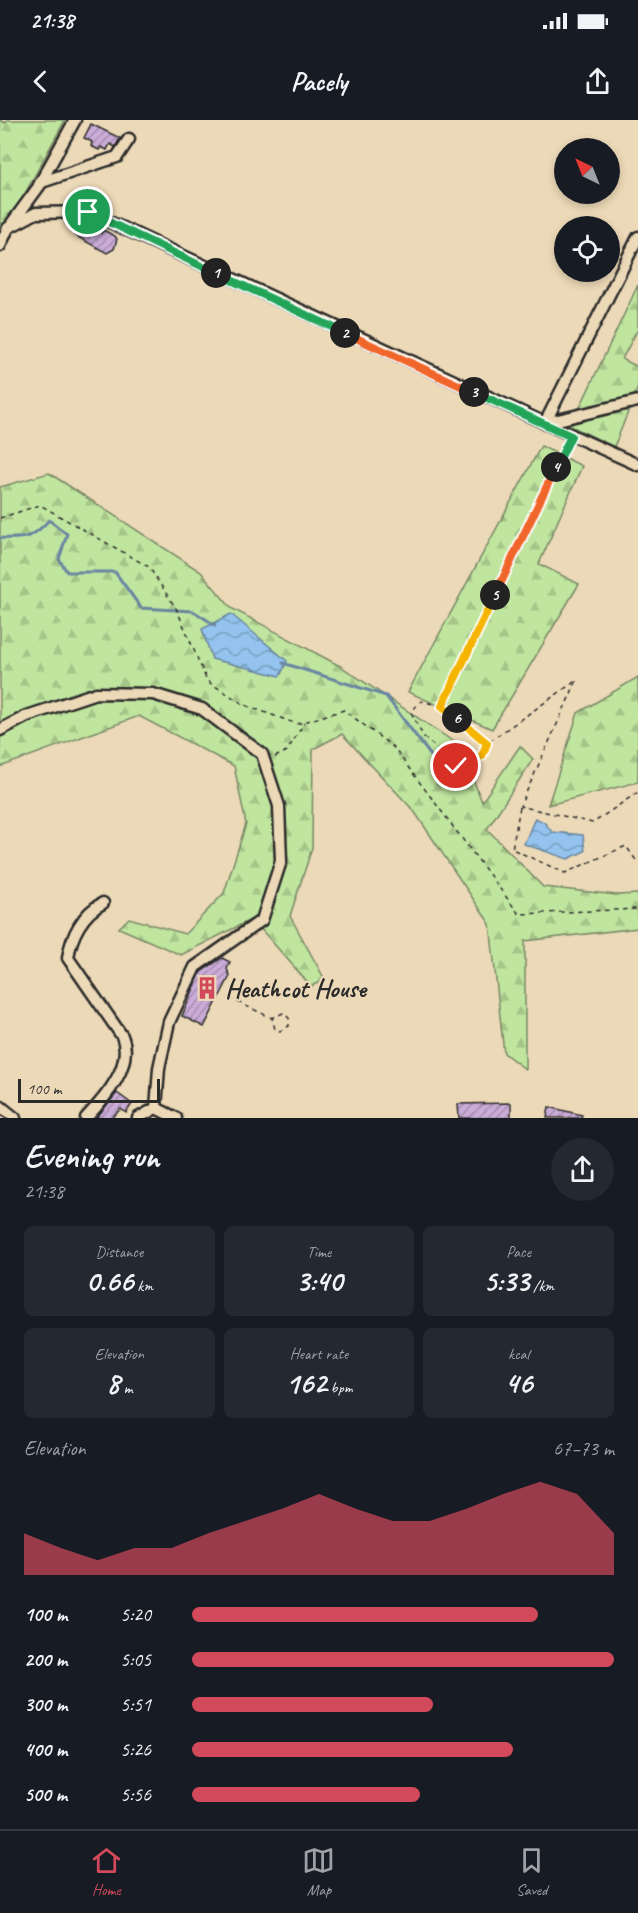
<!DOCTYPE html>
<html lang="en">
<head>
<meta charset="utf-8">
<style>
  :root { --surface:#171b24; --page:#242831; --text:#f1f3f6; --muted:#9ea1a6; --line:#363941; --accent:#d1495b }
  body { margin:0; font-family:Caveat,sans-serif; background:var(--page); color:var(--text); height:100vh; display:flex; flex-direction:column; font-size:22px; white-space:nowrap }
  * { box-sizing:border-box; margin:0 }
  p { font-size:20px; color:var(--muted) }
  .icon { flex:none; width:33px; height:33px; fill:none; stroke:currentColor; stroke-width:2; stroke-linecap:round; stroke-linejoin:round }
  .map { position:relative; height:998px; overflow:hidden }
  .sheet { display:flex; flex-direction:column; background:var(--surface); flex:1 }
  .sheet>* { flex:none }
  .needle { width:39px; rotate:317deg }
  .controls { position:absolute; left:554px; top:18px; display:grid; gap:12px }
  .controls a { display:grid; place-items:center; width:66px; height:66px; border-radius:50%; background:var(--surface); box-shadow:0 3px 9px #0003; font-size:30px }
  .scale { position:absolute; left:18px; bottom:15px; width:142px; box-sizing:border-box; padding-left:6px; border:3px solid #2b2b2b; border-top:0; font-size:16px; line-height:21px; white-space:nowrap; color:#2b2b2b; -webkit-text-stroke:4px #ecd9b7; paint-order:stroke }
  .pin { position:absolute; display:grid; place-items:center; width:51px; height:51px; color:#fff; margin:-26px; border:3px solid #fff; border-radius:50%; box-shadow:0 2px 6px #0007 }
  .km { position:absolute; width:30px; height:30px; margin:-15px; border-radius:50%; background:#222; color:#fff; font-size:16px; line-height:30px; text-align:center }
  .round { display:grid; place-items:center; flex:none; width:63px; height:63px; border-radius:32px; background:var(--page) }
  .headline { display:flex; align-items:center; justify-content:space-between; height:102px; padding:0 24px }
  h1 { font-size:33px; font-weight:700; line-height:45px }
  .metrics { display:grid; grid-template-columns:repeat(3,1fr); gap:9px; height:102px; padding:6px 24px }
  .metrics div { display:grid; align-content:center; border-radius:9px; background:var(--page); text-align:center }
  .metrics b { font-size:30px; font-weight:700 }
  .metrics small { font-size:16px; font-weight:400 }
  .metrics p { font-size:16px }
  .chart { height:168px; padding:12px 24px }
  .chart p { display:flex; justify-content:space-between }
  .chart svg { width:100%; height:108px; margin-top:6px; fill:var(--accent); opacity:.7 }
  ul { padding:0 24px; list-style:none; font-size:20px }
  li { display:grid; grid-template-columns:96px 72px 1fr; align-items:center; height:45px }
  li i { height:15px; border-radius:8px; background:var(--accent) }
  .status { display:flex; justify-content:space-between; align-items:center; height:42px; padding:0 30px; background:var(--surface); direction:ltr }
  .status svg { height:16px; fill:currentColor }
  header { display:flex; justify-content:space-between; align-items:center; height:78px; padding:0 24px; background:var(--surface); font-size:27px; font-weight:700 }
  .dock { display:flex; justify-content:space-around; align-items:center; height:84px; border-top:2px solid var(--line); background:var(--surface); font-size:16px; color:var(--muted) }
  .dock a { display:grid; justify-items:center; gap:3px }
  .dock .current { color:var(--accent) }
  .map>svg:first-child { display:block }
  .forest { fill:url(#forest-firs); stroke:#768865; stroke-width:1.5 }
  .water { fill:url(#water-waves); stroke:#6986a0; stroke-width:1.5 }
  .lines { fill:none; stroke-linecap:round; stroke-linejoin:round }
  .stream { stroke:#6986a0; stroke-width:3 }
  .building { fill:url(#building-hatch); stroke:#2b2b2b; stroke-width:1.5 }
  .minor-casing { stroke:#2b2b2b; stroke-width:15 }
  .path { stroke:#2b2b2b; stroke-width:1.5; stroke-dasharray:4.5 4.5; stroke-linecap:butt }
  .minor { stroke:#ecd9b7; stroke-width:10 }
  .split-1-casing { stroke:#fff; stroke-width:12 }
  .split-2-casing { stroke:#fff; stroke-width:12 }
  .split-3-casing { stroke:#fff; stroke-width:12 }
  .split-4-casing { stroke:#fff; stroke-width:12 }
  .split-5-casing { stroke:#fff; stroke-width:12 }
  .split-6-casing { stroke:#fff; stroke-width:12 }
  .split-7-casing { stroke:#fff; stroke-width:12 }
  .split-1 { stroke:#22a559; stroke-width:8 }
  .split-2 { stroke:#22a559; stroke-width:8 }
  .split-3 { stroke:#f0652b; stroke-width:8 }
  .split-4 { stroke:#22a559; stroke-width:8 }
  .split-5 { stroke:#f0652b; stroke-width:8 }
  .split-6 { stroke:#f5b400; stroke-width:8 }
  .split-7 { stroke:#f5b400; stroke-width:8 }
  .labels { text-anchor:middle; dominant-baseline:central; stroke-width:4.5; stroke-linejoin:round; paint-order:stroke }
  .poi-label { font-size:26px; font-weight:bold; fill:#2b2b2b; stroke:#ecd9b7; text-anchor:start }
</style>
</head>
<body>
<div class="status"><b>21:38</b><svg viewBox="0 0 49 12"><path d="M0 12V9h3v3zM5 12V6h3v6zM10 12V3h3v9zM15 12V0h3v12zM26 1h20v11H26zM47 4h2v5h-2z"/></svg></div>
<header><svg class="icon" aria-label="back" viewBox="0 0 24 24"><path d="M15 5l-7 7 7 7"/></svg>Pacely<svg class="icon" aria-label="share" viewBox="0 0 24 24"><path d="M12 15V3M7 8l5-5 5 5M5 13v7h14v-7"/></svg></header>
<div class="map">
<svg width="638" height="998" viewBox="0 0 638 998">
  <defs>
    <pattern id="forest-firs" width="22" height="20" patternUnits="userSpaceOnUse" patternTransform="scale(1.5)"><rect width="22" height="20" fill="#c0e59f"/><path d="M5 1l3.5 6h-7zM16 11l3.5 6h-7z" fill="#a5c589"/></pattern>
    <pattern id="water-waves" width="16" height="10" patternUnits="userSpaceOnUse" patternTransform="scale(1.5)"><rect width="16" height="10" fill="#93c3ee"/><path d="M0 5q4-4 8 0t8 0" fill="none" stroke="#789fc1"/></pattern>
    <pattern id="building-hatch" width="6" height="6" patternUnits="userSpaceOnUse" patternTransform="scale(1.5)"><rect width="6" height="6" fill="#cbacd8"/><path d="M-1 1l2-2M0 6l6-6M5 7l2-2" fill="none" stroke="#a58caf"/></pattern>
  </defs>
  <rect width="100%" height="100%" fill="#ecd9b7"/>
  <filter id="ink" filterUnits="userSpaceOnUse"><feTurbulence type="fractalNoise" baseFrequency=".0167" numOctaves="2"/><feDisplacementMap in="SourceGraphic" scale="12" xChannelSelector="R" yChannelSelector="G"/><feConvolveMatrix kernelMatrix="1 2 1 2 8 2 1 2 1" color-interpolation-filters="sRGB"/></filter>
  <g filter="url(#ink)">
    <path class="forest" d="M 0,0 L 5,3 L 7,0 L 65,0 L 0,119 Z
      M 638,165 L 638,209 L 622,239 L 638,247 L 638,267 L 614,327 L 571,306 Z
      M 541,326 L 582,346 L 539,444 L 579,464 L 492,609 L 408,572 Z
      M 49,353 L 201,452 L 231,488 L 340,546 L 460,626 L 482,682 L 520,626 L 533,639 L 487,709 L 543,767 L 617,775 L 638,774 L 638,808 L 525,821 L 525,949 L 504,933 L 490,804 L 414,691 L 342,614 L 313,629 L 312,728 L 290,796 L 325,860 L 311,866 L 252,799 L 181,835 L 119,808 L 129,798 L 185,814 L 224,773 L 246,704 L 234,646 L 139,596 L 0,647 L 0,367 Z
      M 638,557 L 638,662 L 548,685 L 578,593 Z"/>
    <path class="water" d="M 231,494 L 287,541 L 280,556 L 212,539 L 202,509 Z
      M 535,698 L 544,702 L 552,712 L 583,715 L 585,731 L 568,739 L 524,724 Z"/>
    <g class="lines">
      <path class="stream" d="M 0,418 C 25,419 32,419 49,400 L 67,414 L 59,439 L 67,452 L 115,452 L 141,488 L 193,491 L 215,505
        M 283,543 L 386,576 L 437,644"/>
    </g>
    <path class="building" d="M 91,4 L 120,18 L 115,27 L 110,24 L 107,30 L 101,27 L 99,30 L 91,26 L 92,22 L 84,18 Z
      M 80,103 L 101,113 L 103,110 L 115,116 L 117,119 L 114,129 L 107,133 L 74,115 Z
      M 222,838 L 230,842 L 227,849 L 230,856 L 204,907 L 182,896 L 201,852 Z
      M 117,973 L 132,984 L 126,993 L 121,989 L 111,998 L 96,998 Z
      M 511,983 L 511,998 L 459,998 L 458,984 Z
      M 549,987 L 582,995 L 581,998 L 547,998 Z"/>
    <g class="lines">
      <g class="minor-casing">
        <path id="minor" d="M 39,65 L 75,0
          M 12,103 L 42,62 L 117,37 L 129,19
          M 0,126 L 8,108 L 36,93 L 88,92 L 545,303 L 638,117
          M 545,303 L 638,345
          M 545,303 L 638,281
          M 0,610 L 27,596 L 96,573 L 153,574 L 202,589 L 262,634 L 279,686 L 281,741 L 262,800 L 195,847 L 169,902 L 159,948 L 156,988 L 138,998
          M 0,986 L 15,998
          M 156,988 L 176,998
          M 86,998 C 106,977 134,945 122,916 L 68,838 C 71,816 83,793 103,783"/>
      </g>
      <path class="path" d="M 567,325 L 442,586 L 487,623 L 577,560 L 520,686 L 593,703 L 638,672
        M 0,398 L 40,385 L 149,447 L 177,490 L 207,561 L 245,585 L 297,604 L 344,590 L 393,627 L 519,794 L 638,789
        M 441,586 L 421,581 L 411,592 L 423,616 L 456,646 L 482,636 L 487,624
        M 275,637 L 287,631 L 304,603
        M 520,687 L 512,729 L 565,753 L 626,726 L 638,743
        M 229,878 L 272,898 L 275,909 L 280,911 L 289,906 L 289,898 L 283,893 L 272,898"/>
      <use href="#minor" class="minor"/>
    </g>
  </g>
  <g class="lines" filter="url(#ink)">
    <g class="split-1-casing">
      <path id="split-1" d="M 88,92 L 216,153"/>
    </g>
    <g class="split-2-casing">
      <path id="split-2" d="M 216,153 L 345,213"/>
    </g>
    <g class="split-3-casing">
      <path id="split-3" d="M 345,213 L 474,272"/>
    </g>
    <g class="split-4-casing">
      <path id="split-4" d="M 474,272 L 571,316 L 556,347"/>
    </g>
    <g class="split-5-casing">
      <path id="split-5" d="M 495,475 L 556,347"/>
    </g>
    <g class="split-6-casing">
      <path id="split-6" d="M 457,598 L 442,586 L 495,475"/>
    </g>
    <g class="split-7-casing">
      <path id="split-7" d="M 456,646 L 482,636 L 487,623 L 457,598"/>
    </g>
    <use href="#split-1" class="split-1"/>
    <use href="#split-2" class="split-2"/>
    <use href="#split-3" class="split-3"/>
    <use href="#split-4" class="split-4"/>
    <use href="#split-5" class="split-5"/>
    <use href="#split-6" class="split-6"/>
    <use href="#split-7" class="split-7"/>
  </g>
  <defs>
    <g id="building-bare" transform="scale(1.8)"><path d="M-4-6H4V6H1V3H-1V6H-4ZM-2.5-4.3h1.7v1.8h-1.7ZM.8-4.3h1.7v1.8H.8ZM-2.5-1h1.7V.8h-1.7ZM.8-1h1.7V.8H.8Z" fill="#d1495b" stroke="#ecd9b7" stroke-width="2.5" paint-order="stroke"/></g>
  </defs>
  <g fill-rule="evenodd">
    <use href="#building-bare" x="207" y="868"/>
  </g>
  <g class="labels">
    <g class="poi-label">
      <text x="225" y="868">Heathcot House</text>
    </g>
  </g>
</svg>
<div class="controls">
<a><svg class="needle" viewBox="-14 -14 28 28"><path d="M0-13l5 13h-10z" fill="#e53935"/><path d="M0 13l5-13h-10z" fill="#9ea1a6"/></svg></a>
<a><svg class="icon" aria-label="locate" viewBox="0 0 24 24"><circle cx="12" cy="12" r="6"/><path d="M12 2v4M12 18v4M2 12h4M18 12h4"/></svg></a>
</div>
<div class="scale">100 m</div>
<div class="pin" style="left:88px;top:92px;background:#1e9e55"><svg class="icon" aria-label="arrive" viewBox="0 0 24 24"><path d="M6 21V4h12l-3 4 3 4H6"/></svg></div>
<div class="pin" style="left:456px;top:646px;background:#d93025"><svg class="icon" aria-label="check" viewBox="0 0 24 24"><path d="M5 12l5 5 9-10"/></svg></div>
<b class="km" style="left:216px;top:153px">1</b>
<b class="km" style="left:345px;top:213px">2</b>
<b class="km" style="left:474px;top:272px">3</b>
<b class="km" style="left:556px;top:347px">4</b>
<b class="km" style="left:495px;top:475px">5</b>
<b class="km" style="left:457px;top:598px">6</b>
</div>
<section class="sheet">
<div class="headline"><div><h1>Evening run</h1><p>21:38</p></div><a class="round"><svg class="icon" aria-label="share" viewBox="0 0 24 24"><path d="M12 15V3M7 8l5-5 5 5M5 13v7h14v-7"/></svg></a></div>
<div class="metrics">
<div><p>Distance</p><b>0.66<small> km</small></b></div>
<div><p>Time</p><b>3:40</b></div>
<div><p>Pace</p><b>5:33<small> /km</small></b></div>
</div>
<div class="metrics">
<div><p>Elevation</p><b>8<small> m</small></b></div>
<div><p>Heart rate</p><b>162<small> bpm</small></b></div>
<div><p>kcal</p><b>46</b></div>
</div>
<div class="chart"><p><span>Elevation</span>67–73 m</p>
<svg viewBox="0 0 160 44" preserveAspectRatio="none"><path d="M0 44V27L10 33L20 38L30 33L40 33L50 27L60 22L70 17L80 11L90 17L100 22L110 22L120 17L130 11L140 6L150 11L160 27V44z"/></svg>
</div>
<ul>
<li><b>100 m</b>5:20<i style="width:82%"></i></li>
<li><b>200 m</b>5:05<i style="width:100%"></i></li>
<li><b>300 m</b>5:51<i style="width:57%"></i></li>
<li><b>400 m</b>5:26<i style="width:76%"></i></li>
<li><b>500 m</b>5:56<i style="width:54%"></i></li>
</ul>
</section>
<nav class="dock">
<a class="current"><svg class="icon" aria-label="home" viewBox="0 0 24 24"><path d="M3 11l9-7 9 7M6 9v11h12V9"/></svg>Home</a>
<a><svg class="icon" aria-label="map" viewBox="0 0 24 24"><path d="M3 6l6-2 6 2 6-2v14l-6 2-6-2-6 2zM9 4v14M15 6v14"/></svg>Map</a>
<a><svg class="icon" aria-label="saved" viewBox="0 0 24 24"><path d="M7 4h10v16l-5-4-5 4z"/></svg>Saved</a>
</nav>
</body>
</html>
